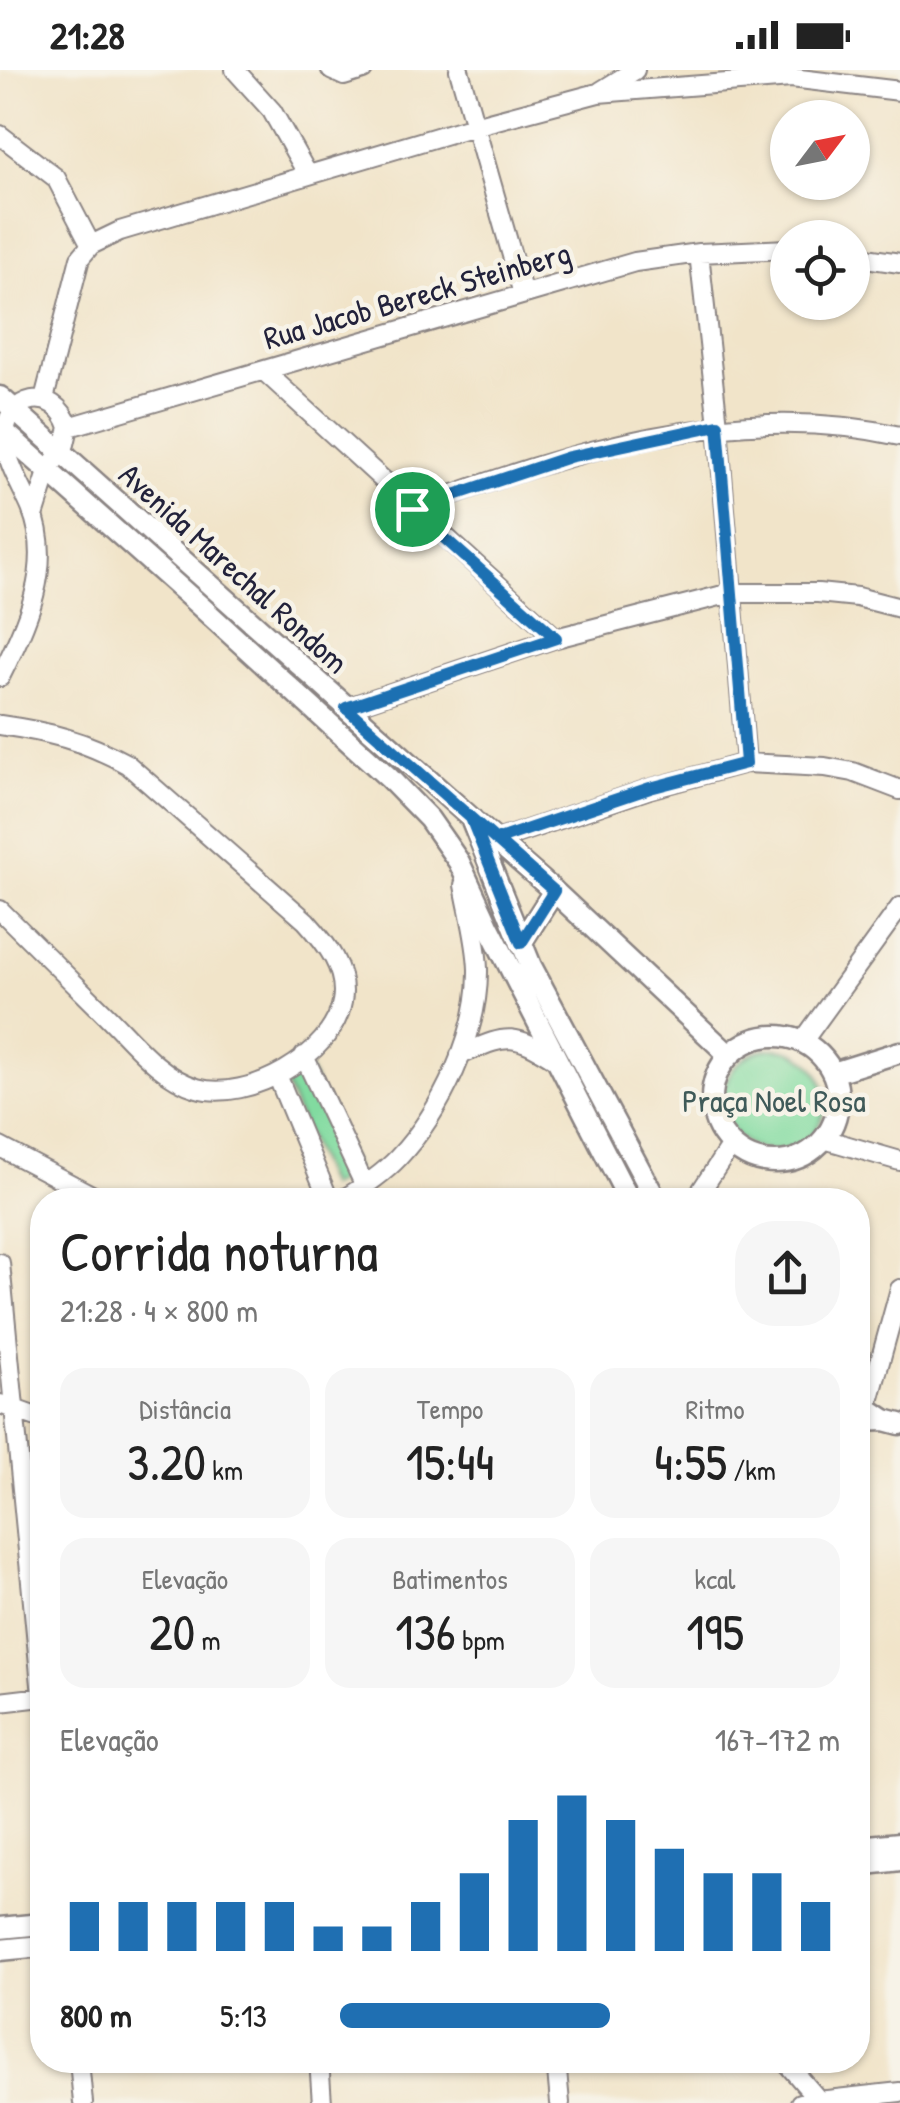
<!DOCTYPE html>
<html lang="pt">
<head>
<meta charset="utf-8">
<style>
  :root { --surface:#fff; --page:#f6f6f6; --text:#222; --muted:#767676; --accent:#1f6fb2 }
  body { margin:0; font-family:"Patrick Hand",sans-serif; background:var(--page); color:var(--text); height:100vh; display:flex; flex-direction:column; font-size:38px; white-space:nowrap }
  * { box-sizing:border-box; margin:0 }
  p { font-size:32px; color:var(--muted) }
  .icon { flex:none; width:55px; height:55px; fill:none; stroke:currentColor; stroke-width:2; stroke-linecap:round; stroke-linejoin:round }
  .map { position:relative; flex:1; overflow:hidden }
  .panel { position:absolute; left:30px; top:1118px; width:840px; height:885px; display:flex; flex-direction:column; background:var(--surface); border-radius:40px; box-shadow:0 2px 8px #0004 }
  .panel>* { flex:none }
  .needle { width:65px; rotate:58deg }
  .controls { position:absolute; left:770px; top:30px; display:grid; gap:20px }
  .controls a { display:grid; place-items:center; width:100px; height:100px; border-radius:50%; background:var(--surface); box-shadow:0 2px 8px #0004; font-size:50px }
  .pin { position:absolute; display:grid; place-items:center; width:85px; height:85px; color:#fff; margin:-42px; border:5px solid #fff; border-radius:50%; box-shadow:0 2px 10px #0007 }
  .round { display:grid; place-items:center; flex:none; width:105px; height:105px; border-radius:40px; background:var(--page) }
  .overview { display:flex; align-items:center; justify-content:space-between; height:170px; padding:0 30px }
  h1 { font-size:55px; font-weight:600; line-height:75px }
  .metrics { display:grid; grid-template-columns:repeat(3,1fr); gap:15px; height:170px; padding:10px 30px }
  .metrics div { display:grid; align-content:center; border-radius:25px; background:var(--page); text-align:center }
  .metrics b { font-size:50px; font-weight:600 }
  .metrics small { font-size:28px; font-weight:400 }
  .metrics p { font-size:28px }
  .chart { height:280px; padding:20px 30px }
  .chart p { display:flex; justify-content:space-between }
  .chart svg { width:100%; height:180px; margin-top:10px; stroke:var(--accent); stroke-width:6 }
  ul { padding:0 30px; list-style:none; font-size:32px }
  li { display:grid; grid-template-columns:160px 120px 1fr; align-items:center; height:75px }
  li i { height:25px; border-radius:12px; background:var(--accent) }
  .status { display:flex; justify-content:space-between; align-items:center; height:70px; padding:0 50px; background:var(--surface); direction:ltr }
  .status svg { height:28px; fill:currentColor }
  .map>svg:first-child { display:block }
  .green { fill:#82dba0; stroke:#527e6e; stroke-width:2.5 }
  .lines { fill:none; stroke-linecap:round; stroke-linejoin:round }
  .minor-casing { stroke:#8a8382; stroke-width:22 }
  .major-casing { stroke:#8a8382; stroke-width:25 }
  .minor { stroke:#fff; stroke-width:18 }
  .major { stroke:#fff; stroke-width:20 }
  .route-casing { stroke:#fff; stroke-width:20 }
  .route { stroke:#1f6fb2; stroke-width:12 }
  .labels { text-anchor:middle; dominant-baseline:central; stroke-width:9; stroke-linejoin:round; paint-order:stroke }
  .street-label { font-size:32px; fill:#22223b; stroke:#f7f3e8 }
  .park-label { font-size:32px; fill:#3f5a59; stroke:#f7f3e8 }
</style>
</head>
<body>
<div class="status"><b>21:28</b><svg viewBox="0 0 49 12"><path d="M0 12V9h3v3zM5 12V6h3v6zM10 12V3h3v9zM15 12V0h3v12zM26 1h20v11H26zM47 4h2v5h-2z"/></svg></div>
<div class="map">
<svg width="900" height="2033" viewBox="0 0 900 2033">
  <rect width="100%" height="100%" fill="#f7f3e8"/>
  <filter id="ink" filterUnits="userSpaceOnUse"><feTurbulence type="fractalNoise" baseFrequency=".01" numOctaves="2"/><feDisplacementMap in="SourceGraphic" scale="20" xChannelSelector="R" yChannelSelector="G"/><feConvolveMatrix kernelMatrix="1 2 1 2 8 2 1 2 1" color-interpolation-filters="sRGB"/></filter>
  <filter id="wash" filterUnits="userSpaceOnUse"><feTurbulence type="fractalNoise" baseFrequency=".0048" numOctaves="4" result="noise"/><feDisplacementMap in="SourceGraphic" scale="40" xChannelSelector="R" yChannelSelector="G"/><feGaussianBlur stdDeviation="2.25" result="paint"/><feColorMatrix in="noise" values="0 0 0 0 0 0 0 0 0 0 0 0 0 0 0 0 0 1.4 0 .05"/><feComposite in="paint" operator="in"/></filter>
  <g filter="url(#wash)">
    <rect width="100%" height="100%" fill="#f1e4c9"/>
    <path class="green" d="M723 1030a51 51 0 1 1 102 0a51 51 0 1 1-102 0Z
      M 308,997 L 356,1101 L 329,1117 L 284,1011 Z"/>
  </g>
  <g filter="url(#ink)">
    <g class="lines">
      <g class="minor-casing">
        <path id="minor" d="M 235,0 L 272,41 L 308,105
          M 331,0 L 344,6 L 363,0
          M 459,0 L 523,224
          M 601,21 L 635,0
          M 0,65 L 56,108 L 91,175
          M 699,183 L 718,355 L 746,693
          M 852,186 L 900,193
          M 264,301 L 556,568
          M 44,329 L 80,188 L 91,175 L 120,161 L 474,56 L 598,23 L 791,8 L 900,21
          M 69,357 L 635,192 L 699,183 L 788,179
          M 412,439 C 569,382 732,329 900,366
          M 0,607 C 26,555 55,496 31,438 C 22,417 4,388 5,366 C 6,326 54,313 69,357 L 65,374 L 49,399 L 34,446
          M 346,638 L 556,568 L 731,523 L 818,523 L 857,527 L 900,538
          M 0,655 C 49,662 83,670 127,694 L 306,851 C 326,873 348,900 342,932 C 333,985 247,1033 197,1018 C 159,1007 131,969 103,942 C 69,908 34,874 0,840
          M 497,770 L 649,719 L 746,693 L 825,697 L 853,702 L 900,720
          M 803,971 L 900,837
          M 460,985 C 508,965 511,961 556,990
          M 304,986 L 365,1116
          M 277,1005 L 329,1130
          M 824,1069 L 900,1091
          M 0,1077 L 101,1130
          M 342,1130 C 362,1118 382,1105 398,1088 C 441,1042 479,964 478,899 C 477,871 469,843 464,815
          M 695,1130 L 731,1075
          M 0,1193 L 42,1625
          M 0,1334 L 42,1349
          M 858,1371 L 900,1219
          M 0,1632 L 42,1627
          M 79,1990 L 83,2033
          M 319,1990 L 322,2033
          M 556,1990 L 560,2033
          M 784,1990 L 821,2033
          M 800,2033 L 900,2022"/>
      </g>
      <g class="major-casing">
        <path id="major" d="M 0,327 L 471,748 L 531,896 L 656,1130
          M 0,358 L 199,535 L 389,708 L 429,749 L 459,792 L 488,855 L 629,1130
          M 476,753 L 554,821 L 729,985
          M 521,873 L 554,821
          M712 1029a63 63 0 1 1 126 0a63 63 0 1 1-126 0Z
          M 833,1003 L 900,982
          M 858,1332 L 885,1350
          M 858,1351 L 885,1350 L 900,1354
          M 858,1777 L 900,1773
          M 858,1795 L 900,1790
          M 0,1858 L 42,1854
          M 0,1880 L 42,1876"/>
      </g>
      <use href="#minor" class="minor"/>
      <use href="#major" class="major"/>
    </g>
  </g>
  <g class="lines" filter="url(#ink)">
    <g class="route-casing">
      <path id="route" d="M 412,439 L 556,568 L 346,638 C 415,699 485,760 554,821 L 521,873 L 471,748 L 496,770 L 650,718 L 746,693 L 718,355 L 569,387 L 412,439"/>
    </g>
    <use href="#route" class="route"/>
  </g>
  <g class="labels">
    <g class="street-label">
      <text transform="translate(417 225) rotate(-16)">Rua Jacob Bereck Steinberg</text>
      <text transform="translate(234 498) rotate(42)">Avenida Marechal Rondom</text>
    </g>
    <g class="park-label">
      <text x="774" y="1030">Praça Noel Rosa</text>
    </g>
  </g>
</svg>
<div class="controls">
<a><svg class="needle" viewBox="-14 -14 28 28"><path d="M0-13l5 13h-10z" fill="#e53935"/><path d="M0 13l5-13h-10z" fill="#767676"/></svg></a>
<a><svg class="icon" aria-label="locate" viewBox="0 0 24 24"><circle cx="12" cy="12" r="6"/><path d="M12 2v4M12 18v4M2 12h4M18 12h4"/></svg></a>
</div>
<div class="pin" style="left:412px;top:439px;background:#1e9e55"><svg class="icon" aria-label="arrive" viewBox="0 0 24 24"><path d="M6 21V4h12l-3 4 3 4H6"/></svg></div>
<section class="panel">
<div class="overview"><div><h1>Corrida noturna</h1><p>21:28 · 4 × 800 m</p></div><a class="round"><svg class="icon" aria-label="share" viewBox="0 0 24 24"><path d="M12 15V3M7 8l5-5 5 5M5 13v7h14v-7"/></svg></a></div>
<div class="metrics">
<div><p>Distância</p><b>3.20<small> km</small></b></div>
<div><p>Tempo</p><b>15:44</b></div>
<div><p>Ritmo</p><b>4:55<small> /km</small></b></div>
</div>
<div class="metrics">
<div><p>Elevação</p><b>20<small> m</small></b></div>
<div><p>Batimentos</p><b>136<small> bpm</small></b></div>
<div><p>kcal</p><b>195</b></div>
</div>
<div class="chart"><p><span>Elevação</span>167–172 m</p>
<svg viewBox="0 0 160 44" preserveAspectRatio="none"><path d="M5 44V32M15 44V32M25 44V32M35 44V32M45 44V32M55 44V38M65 44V38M75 44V32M85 44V25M95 44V12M105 44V6M115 44V12M125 44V19M135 44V25M145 44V25M155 44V32"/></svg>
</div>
<ul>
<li><b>800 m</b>5:13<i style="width:54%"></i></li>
</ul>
</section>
</div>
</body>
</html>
